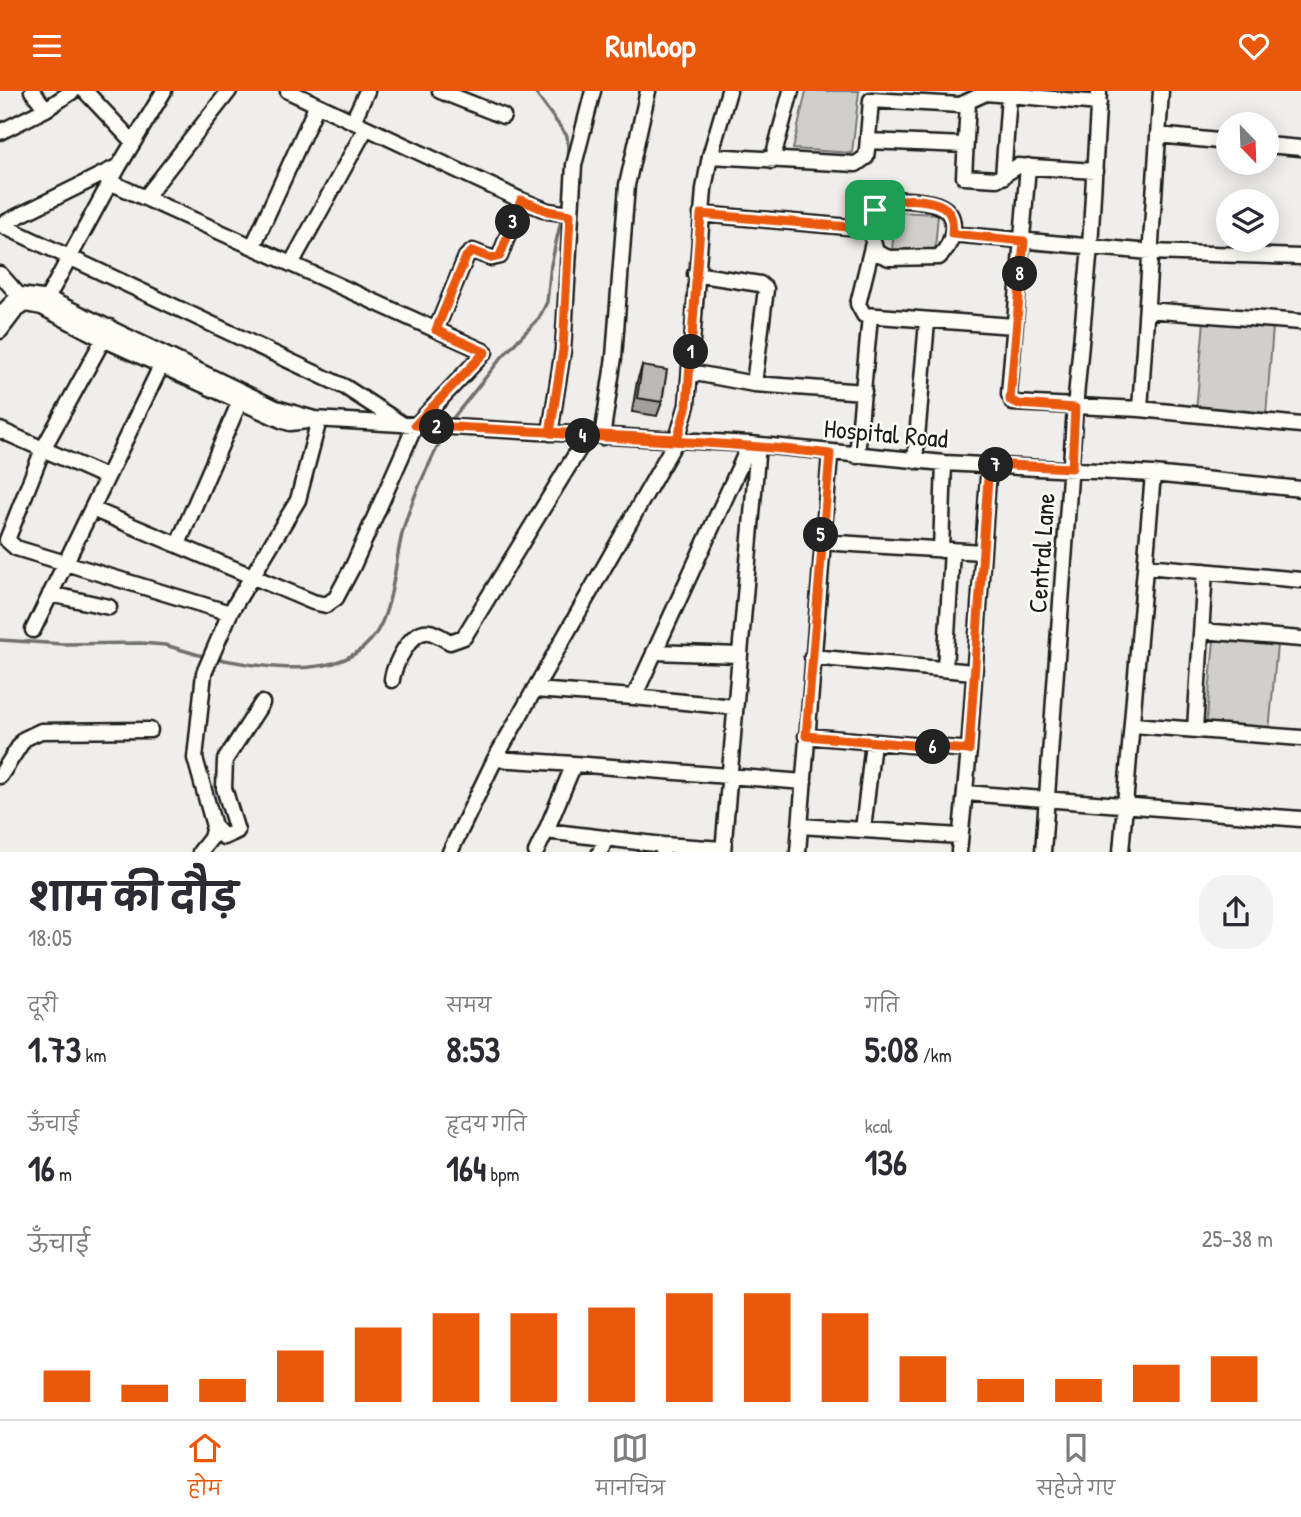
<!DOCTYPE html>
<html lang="hi">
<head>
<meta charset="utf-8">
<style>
  :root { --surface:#fff; --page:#f2f2f3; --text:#2b2b33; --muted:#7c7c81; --line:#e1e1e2; --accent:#ea580c }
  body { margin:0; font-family:"Patrick Hand","Playpen Sans Deva",sans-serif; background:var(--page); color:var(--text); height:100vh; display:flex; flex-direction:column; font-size:26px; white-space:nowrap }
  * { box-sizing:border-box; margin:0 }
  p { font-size:23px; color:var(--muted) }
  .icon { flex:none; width:38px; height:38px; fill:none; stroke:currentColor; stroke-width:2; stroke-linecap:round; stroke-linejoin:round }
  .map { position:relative; height:761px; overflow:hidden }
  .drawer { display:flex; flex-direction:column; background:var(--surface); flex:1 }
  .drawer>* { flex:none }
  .needle { width:46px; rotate:157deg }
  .fabs { position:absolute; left:1216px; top:21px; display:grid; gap:14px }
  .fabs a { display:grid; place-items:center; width:63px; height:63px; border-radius:50%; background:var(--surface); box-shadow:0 4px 18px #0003; font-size:35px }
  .pin { position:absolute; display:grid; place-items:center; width:60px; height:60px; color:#fff; margin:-30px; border-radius:14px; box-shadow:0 4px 10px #0006 }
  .km { position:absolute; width:35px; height:35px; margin:-18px; border-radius:50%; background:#222; color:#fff; font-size:19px; line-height:35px; text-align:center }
  .round { display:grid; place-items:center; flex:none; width:74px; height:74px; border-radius:28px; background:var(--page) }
  .summary { display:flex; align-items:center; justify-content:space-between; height:119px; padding:0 28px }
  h1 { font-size:38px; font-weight:700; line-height:52px }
  .metrics { display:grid; grid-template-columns:repeat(3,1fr); gap:10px; height:119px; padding:7px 28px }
  .metrics div { display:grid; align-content:center }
  .metrics b { font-size:35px; font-weight:700 }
  .metrics small { font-size:19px; font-weight:400 }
  .metrics p { font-size:19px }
  .chart { height:196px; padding:14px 28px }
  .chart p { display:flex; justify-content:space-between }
  .chart svg { width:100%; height:126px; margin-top:7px; stroke:var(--accent); stroke-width:6 }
  header { display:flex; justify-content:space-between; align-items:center; height:91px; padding:0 28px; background:var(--accent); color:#fff; font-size:32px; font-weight:700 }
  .dock { display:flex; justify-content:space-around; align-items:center; height:98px; border-top:2px solid var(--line); background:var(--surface); font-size:19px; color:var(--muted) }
  .dock a { display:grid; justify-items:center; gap:4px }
  .dock .selected { color:var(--accent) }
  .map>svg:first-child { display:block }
  .green { fill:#d0cfcc; stroke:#767674; stroke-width:2 }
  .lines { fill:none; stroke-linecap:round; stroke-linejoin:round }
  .stream { stroke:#706f6d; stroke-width:3.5 }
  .minor-casing { stroke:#1c1c1c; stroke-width:19 }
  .minor { stroke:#fdfcf7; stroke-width:14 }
  .wall { fill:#a1a09d; stroke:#1c1c1c; stroke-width:2 }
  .building { fill:#bbbab6; stroke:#1c1c1c; stroke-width:2 }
  .route-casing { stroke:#fff; stroke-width:14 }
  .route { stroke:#ea580c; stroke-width:9 }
  .labels { text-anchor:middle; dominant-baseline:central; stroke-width:5; stroke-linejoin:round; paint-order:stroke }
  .street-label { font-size:26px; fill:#1c1c1c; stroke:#fdfcf7 }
</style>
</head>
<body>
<header><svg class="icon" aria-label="menu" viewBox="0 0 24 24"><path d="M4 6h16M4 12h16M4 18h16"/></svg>Runloop<svg class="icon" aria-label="heart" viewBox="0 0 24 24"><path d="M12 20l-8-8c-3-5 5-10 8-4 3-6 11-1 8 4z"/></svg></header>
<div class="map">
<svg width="1301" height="761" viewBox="0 0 1301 761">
  <rect width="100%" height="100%" fill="#f0eeea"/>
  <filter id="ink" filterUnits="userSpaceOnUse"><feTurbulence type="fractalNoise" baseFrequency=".0143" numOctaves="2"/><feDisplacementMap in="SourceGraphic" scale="14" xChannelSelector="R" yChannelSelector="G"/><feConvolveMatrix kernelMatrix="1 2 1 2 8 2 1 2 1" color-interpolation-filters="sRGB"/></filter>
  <g filter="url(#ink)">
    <path class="green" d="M 806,0 L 859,0 L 852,62 L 793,58 Z
      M 896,121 L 938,123 L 935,158 L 892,159 Z
      M 1204,230 L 1273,236 L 1266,325 L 1196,320 Z
      M 1214,549 L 1277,554 L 1269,641 L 1206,636 Z"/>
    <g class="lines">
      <path class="stream" d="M 534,0 L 567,45 L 569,69
        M 449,332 L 502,266 L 539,227 L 547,211 L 551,174 L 562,125
        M 0,549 L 63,553 L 141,552 L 165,554 L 206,566
        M 214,567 C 267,577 355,594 382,531 C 394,503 395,472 402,443 C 411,408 430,371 446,339"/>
      <g class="minor-casing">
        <path id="minor" d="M 32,0 L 46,18
          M 85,0 L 133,51
          M 288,0 L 521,109 L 548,120 L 570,123
          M 440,0 L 503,25
          M 968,11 L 964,86 L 997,88 L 1018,75 L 1095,80
          M 353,30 L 367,0
          M 0,41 L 46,18 L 73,0
          M 1158,44 L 1228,51
          M 868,50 L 965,54
          M 1267,54 L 1301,57
          M 710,65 L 856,73 L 866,66 L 867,59 L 871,9 L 960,14 L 986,2 L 1099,12
          M 772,70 L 791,0
          M 1028,75 L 1009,303 L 1013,312 L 1140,318 L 1301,334
          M 1003,86 L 1009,5
          M 145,107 L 229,0
          M 894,108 C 915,110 953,107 953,136 C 953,147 947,158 939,166 L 889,167 L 877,162 C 868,142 868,112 894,108 Z
          M 701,123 L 872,138
          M 0,134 L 119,75
          M 1,134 L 345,296 L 402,333
          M 952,143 L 1150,161 L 1301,166
          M 873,152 L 858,213 L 864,224 L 1014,235
          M 253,155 L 317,14
          M 291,173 L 366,37
          M 0,183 L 23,209
          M 695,183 L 760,193 L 766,198 L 754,293
          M 43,215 L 119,75 L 164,0
          M 1147,219 L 1301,231
          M 0,224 L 20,204 L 49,208 L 276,317 L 314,328 L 750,353 L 944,372 L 1153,383 L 1301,398
          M 110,236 L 43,358 L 7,449 L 16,457 L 230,522
          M 436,239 L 466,166 L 473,160 L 491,167 L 500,165 L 521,109
          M 0,240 L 16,219 L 26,213 L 42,216 L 103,248 L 281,329 L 290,332 L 307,330
          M 690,281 L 754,293 L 864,301
          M 1140,318 L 1161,0
          M 0,339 L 106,386
          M 550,342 L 563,259 L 574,74 L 593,0
          M 602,346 L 614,266 L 627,94 L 648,0
          M 857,365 L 870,225
          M 915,370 L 927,231
          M 92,418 L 313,511 L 326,514 L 336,507 L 353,475 L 415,335 L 485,261 L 110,91
          M 821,451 L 982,461
          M 178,453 L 240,310
          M 941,459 L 944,372
          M 1146,475 L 1301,489
          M 50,503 L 109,516
          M 33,539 L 161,275
          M 1202,540 L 1301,548
          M 654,561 L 739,564
          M 812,566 L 973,581
          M 945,578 L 952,459
          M 392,589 C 393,575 411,538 429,541 C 436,542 444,548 450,551 L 464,546 L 587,345
          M 534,599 L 634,606
          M 734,616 L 634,606 L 750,353
          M 1133,634 L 1301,647
          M 1195,638 L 1205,480
          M 806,645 L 969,659 L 959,761
          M 969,659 L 989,373
          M 495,668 L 574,673 L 546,740 L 663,754 L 663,761
          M 574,673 L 804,691
          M 0,685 L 24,648 L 41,640 L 150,639
          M 966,702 L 1301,728
          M 214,735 L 224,746 L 237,740 L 224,697 L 225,669 L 262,612
          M 800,735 L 960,745
          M 863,739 L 873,651
          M 663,754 L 723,758
          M 200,761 L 211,747 L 214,735 L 195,667 L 204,582 L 230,522 L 298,409 L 319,329
          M 450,761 L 495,668 L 677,348 L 687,314 L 704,98 L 710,65 L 729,0
          M 536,761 L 546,740
          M 600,761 L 606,747
          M 723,761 L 758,354
          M 798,761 L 830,363
          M 1043,761 L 1075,317 L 1090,156 L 1099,0
          M 1121,761 L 1153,383"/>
      </g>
      <use href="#minor" class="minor"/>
    </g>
    <path class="wall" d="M 642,275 L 662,311 L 657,325 L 632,321 L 637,290 Z"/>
    <path class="building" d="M 642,275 L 667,279 L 662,311 L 637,307 Z"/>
  </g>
  <g class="lines" filter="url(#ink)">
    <g class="route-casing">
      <path id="route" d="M 875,119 L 872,138 L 701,123 L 687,314 L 677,348 L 415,334 L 485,261 L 436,239 L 466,166 L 473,160 L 491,167 L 500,165 L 521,109 L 548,120 L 570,124 L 563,259 L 550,342 C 643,350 736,351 830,363 L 806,645 L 969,659 L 989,373 L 1072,377 L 1075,317 L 1019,313 L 1010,309 L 1024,150 L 952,143 C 953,133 953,124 945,117 C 931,106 886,105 875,119"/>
    </g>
    <use href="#route" class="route"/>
  </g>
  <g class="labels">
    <g class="street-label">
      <text transform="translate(886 342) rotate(5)">Hospital Road</text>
      <text transform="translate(1041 462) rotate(-86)">Central Lane</text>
    </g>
  </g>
</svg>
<div class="fabs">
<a><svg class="needle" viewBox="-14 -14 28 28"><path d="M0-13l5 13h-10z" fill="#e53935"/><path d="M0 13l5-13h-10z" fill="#7c7c81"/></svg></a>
<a><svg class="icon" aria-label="layers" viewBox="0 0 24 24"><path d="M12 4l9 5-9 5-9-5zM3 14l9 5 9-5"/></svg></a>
</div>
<div class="pin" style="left:875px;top:119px;background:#1e9e55"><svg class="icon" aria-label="arrive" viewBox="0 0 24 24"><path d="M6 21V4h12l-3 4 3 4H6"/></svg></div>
<b class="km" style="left:691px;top:261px">1</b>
<b class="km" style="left:437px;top:336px">2</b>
<b class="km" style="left:513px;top:131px">3</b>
<b class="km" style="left:583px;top:345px">4</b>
<b class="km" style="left:821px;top:444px">5</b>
<b class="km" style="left:933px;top:656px">6</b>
<b class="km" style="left:996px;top:374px">7</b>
<b class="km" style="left:1020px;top:183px">8</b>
</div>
<section class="drawer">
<div class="summary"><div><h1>शाम की दौड़</h1><p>18:05</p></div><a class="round"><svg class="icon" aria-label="share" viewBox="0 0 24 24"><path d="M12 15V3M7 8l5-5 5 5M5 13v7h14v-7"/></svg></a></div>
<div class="metrics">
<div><p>दूरी</p><b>1.73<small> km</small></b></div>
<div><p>समय</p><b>8:53</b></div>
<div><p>गति</p><b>5:08<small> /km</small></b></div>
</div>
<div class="metrics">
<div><p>ऊँचाई</p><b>16<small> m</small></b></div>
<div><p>हृदय गति</p><b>164<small> bpm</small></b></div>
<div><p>kcal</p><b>136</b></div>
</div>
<div class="chart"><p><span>ऊँचाई</span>25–38 m</p>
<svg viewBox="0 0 160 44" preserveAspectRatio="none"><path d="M5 44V33M15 44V38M25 44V36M35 44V26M45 44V18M55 44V13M65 44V13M75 44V11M85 44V6M95 44V6M105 44V13M115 44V28M125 44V36M135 44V36M145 44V31M155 44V28"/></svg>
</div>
</section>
<nav class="dock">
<a class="selected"><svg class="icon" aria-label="home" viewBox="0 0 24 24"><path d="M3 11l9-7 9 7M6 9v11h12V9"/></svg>होम</a>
<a><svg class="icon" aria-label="map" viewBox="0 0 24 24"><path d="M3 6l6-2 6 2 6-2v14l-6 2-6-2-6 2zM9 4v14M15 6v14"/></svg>मानचित्र</a>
<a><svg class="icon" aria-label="saved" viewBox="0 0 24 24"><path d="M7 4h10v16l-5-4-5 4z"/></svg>सहेजे गए</a>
</nav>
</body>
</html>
